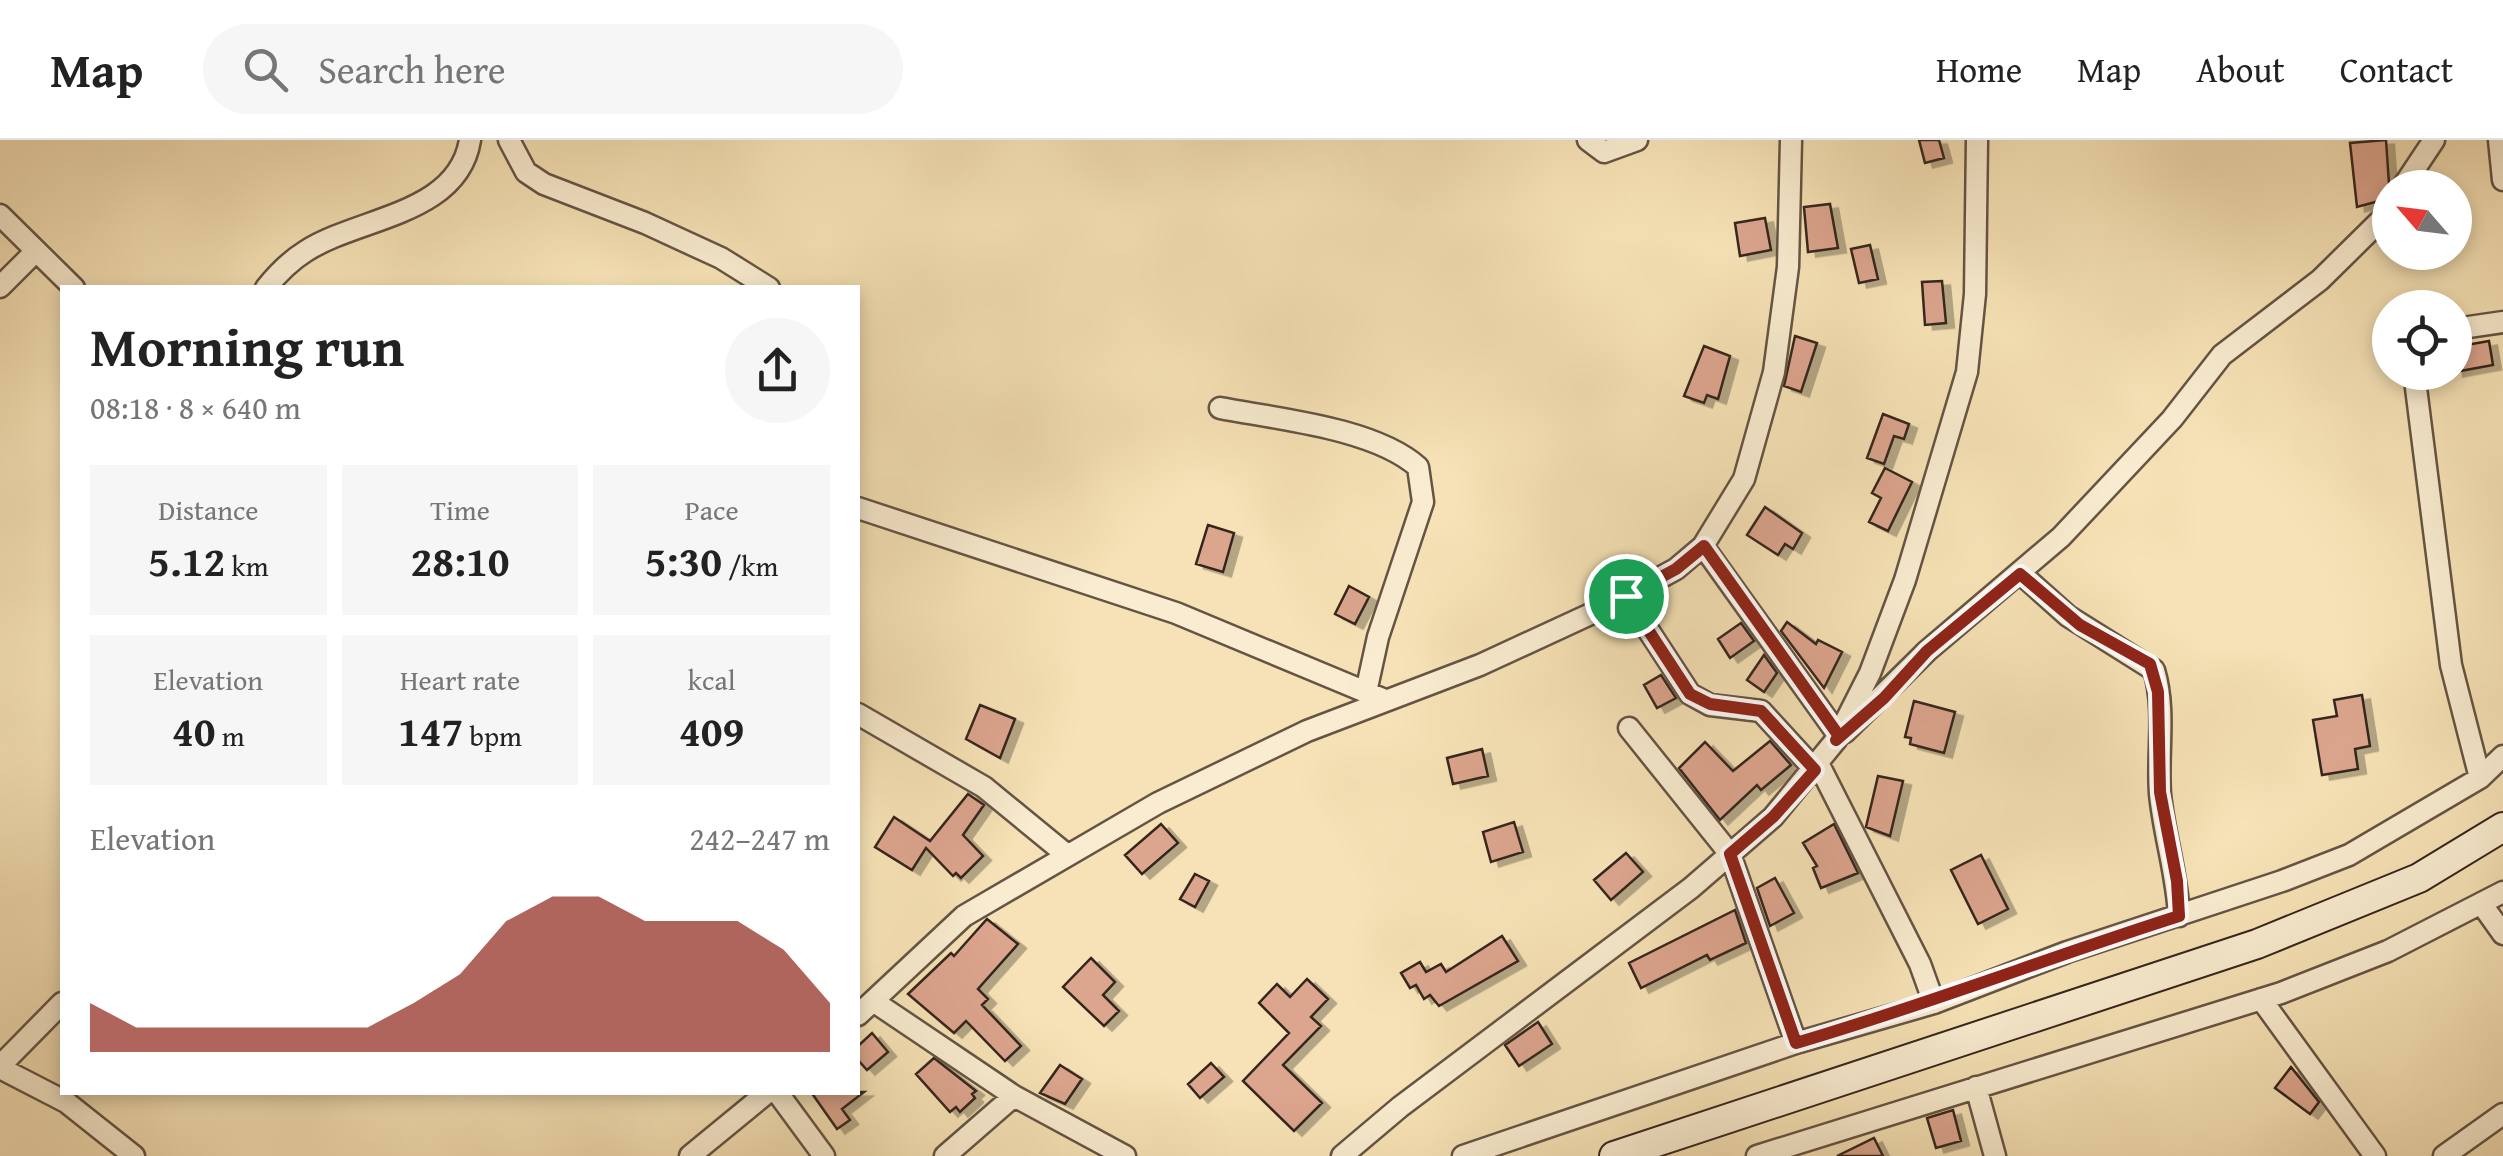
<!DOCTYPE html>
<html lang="en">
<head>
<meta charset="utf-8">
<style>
  :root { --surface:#fff; --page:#f6f6f6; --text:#222; --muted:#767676; --line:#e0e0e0; --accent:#8f2418 }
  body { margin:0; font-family:"Gentium Book Plus",serif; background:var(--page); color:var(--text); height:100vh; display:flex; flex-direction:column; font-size:38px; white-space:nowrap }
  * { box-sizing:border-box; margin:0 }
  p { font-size:32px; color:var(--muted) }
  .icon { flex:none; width:55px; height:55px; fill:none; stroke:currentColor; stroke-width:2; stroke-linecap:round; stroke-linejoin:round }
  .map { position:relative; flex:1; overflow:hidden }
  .panel { position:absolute; left:60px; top:145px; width:800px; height:810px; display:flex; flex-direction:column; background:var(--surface); border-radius:0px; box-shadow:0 5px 15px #0003 }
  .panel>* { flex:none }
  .needle { width:65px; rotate:298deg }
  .controls { position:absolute; left:2372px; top:30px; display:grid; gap:20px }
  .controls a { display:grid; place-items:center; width:100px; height:100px; border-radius:50%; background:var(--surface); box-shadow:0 5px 15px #0003; font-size:50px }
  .pin { position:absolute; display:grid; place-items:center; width:85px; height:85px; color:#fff; margin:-42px; border:5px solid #fff; border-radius:50%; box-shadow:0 2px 10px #0007 }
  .round { display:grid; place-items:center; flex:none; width:105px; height:105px; border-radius:52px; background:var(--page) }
  .overview { display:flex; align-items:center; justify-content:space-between; height:170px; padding:0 30px }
  h1 { font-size:55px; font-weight:700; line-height:75px }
  .metrics { display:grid; grid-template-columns:repeat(3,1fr); gap:15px; height:170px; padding:10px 30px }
  .metrics div { display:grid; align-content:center; border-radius:0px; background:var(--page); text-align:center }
  .metrics b { font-size:42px; font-weight:700 }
  .metrics small { font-size:28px; font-weight:400 }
  .metrics p { font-size:28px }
  .chart { height:280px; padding:20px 30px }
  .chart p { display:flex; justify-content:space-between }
  .chart svg { width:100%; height:180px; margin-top:10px; fill:var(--accent); opacity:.7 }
  header { display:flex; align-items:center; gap:60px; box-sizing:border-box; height:140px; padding:0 50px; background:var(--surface); border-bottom:2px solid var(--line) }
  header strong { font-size:48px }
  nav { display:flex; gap:55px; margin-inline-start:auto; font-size:35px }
  .search { width:700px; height:90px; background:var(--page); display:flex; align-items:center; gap:25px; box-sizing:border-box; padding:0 35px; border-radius:55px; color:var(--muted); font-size:38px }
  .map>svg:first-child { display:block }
  .building { fill:#dca58e; stroke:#35251e; stroke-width:2.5; filter:url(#shadow) }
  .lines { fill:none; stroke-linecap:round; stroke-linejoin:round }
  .minor-casing { stroke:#655444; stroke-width:25 }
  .secondary-casing { stroke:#35251e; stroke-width:32 }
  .minor { stroke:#f9ecd0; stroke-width:20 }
  .secondary { stroke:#f9ecd0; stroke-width:28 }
  .route-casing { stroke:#fff; stroke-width:20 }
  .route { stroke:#8f2418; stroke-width:12 }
</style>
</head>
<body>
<header>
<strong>Map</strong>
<div class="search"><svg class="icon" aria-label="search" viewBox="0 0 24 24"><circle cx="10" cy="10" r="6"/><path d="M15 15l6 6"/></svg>Search here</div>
<nav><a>Home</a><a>Map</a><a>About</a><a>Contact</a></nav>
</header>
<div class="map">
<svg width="2503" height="1016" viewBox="0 0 2503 1016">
  <defs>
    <filter id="shadow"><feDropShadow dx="8" dy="4.5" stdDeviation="0" flood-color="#0004"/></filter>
  </defs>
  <rect width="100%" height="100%" fill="#f6e2b6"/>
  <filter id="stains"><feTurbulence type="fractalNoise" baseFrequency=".002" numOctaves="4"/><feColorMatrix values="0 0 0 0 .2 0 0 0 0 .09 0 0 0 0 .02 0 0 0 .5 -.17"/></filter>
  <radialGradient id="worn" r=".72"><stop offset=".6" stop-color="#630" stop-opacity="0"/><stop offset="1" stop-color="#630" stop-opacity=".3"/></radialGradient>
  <path class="building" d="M 1919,0 L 1939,0 L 1944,18 L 1925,23 Z
    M 2386,0 L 2390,58 L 2357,67 L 2350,3 Z
    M 1830,64 L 1838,108 L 1808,112 L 1804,67 Z
    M 1765,78 L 1771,110 L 1740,116 L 1735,83 Z
    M 1870,105 L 1878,139 L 1859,143 L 1851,109 Z
    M 1942,141 L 1946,183 L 1925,185 L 1922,142 Z
    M 1795,196 L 1817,203 L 1801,252 L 1784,246 Z
    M 2489,201 L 2493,225 L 2455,232 L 2455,207 Z
    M 1704,206 L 1730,216 L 1718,259 L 1707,255 L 1704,263 L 1684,256 Z
    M 1883,274 L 1909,284 L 1904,299 L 1894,296 L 1884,324 L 1867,318 Z
    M 1885,328 L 1912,342 L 1888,391 L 1869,382 L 1881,358 L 1872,353 Z
    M 1765,367 L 1802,393 L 1793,409 L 1785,404 L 1778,415 L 1747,395 Z
    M 1208,385 L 1234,393 L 1223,432 L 1196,424 Z
    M 1349,446 L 1369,457 L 1355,484 L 1335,474 Z
    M 1787,482 L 1816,504 L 1818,500 L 1842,512 L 1824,548 L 1781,491 Z
    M 1741,483 L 1754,501 L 1730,518 L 1718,499 Z
    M 1764,515 L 1777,533 L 1764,552 L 1747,540 Z
    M 1661,535 L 1676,558 L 1657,568 L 1644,545 Z
    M 2362,555 L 2370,606 L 2355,609 L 2358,629 L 2322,635 L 2313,580 L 2337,576 L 2334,560 Z
    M 1914,561 L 1955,572 L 1944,613 L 1910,604 L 1911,598 L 1905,597 Z
    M 980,565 L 1015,579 L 1000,618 L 966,599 Z
    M 1770,601 L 1791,625 L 1761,650 L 1757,645 L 1720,680 L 1679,628 L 1705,602 L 1733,631 Z
    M 1482,609 L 1488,636 L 1453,644 L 1447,618 Z
    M 1878,636 L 1903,641 L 1890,696 L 1866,687 Z
    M 968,654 L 984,665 L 963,695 L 983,716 L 961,738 L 956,733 L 953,736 L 926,708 L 912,730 L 875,707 L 894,677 L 930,701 Z
    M 1514,682 L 1523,712 L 1491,722 L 1483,692 Z
    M 1161,684 L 1178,703 L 1142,734 L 1125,715 Z
    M 1834,684 L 1858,733 L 1821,748 L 1813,728 L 1817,726 L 1803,703 Z
    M 1626,713 L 1643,732 L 1611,760 L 1594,740 Z
    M 1981,715 L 2008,769 L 1978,784 L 1951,730 Z
    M 1195,734 L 1209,741 L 1195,767 L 1180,759 Z
    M 1775,738 L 1794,773 L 1770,786 L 1757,748 Z
    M 1735,770 L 1746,803 L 1710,820 L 1707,815 L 1641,848 L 1629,823 Z
    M 987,779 L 1018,804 L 978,849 L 988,859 L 982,865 L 1021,906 L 1005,921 L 966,881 L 954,893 L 908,854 L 951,813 L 954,816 Z
    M 1502,796 L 1518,821 L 1439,866 L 1430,855 L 1424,859 L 1416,845 L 1410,848 L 1401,833 L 1420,822 L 1426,832 L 1441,824 L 1446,832 Z
    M 1091,818 L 1115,842 L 1103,855 L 1119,871 L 1104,886 L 1063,847 Z
    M 1307,839 L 1328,859 L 1311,877 L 1321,886 L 1283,925 L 1322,963 L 1294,991 L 1243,941 L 1289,893 L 1259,863 L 1277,844 L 1290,857 Z
    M 1538,882 L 1552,904 L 1519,926 L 1505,905 Z
    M 872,893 L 888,912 L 867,930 L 858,920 L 858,906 Z
    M 934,918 L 976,951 L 972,954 L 975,958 L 960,972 L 956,967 L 950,972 L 916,934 Z
    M 1211,923 L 1224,937 L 1200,958 L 1188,944 Z
    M 1060,925 L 1082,939 L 1065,964 L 1040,953 Z
    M 2291,927 L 2319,962 L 2310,974 L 2275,948 Z
    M 811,952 L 864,952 L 842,969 L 850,980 L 837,989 Z
    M 1953,970 L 1961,1001 L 1936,1008 L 1927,978 Z
    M 1874,998 L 1883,1016 L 1837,1016 Z"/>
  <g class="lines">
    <g class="minor-casing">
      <path id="minor" d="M 509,0 L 526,32 L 544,44 L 645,83 L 721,118 L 769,148
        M 1588,0 L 1604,12 L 1637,0
        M 2499,0 L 2503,40
        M 2402,48 L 2434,0
        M 0,75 L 74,148
        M 0,147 L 36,111
        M 266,148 C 278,133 290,121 306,111 C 359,77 458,75 470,0
        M 2455,189 L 2503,182
        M 2414,232 L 2451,525 L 2480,638
        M 1220,268 C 1277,279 1374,288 1418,327 L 1423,362 L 1378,497 L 1366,552
        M 858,368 L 1176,473 L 1385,560
        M 1703,406 L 1839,596
        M 2020,433 L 2068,476 L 2154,530 C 2166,570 2157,613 2160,654 C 2164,695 2177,734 2179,776
        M 1626,456 L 1690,554 L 1710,565 L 1761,571 L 1815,630
        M 858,574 L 984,647 L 1067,715
        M 1629,588 L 1730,714 L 1796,903
        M 1845,592 L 1927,511 L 2061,397 L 2172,279 L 2222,215 L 2320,140 L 2390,71
        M 1819,625 L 1920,824 L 1934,863
        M 2483,766 L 2503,794
        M 2261,859 L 2375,1016
        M 873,861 L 1014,956 L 1125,1016
        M 858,875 L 964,776 L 1158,663 L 1307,591 L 1480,525 L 1610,465 L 1676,429 L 1703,406 L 1744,339 L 1774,232 L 1788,127 L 1791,0
        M 0,926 L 62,863
        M 0,928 L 66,962 L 134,1016
        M 1976,947 L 1995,1016
        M 777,952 L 824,1016
        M 690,1016 L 768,952
        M 945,1016 L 1014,956
        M 1342,1016 L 1400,967 L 1691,748 L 1773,677 L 1836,600 L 1870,533 L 1905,440 L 1967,232 L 1975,154 L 1977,0
        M 1463,1016 L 1796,903 L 1934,863 L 2067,812 L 2282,741 L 2349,715 L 2480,638 L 2503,616
        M 1757,1016 L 2281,853 L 2388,811 L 2503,752
        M 2444,1016 L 2503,974"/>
    </g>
    <g class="secondary-casing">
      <path id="secondary" d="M 1614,1016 L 2257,804 L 2419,738 L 2503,687"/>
    </g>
    <use href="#minor" class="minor"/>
    <use href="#secondary" class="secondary"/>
  </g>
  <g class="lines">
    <g class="route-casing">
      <path id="route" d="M 1704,406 L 1839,596 L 1836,600 L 1884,558 L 1927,511 L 2020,434 L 2080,485 L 2150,524 L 2158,552 L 2160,652 L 2177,741 L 2179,776 C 2050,817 1926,865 1796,903 L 1730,714 L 1773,677 L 1815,630 L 1761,571 L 1710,564 L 1690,554 L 1626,456 L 1676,429 Z"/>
    </g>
    <use href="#route" class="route"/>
  </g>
  <rect width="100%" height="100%" filter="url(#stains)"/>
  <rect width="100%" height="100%" fill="url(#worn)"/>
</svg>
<div class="controls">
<a><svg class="needle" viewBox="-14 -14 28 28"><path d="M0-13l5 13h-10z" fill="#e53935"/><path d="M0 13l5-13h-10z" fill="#767676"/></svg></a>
<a><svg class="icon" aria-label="locate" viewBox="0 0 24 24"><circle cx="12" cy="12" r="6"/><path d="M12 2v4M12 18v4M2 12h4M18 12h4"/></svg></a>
</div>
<div class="pin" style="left:1626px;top:456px;background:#1e9e55"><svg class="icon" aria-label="arrive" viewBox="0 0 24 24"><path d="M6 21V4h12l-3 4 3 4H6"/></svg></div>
<section class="panel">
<div class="overview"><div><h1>Morning run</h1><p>08:18 · 8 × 640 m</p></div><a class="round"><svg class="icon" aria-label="share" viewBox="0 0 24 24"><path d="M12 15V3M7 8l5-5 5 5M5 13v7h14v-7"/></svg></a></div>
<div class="metrics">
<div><p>Distance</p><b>5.12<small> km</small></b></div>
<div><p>Time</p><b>28:10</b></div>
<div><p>Pace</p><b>5:30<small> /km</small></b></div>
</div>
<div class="metrics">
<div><p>Elevation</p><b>40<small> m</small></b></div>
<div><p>Heart rate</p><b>147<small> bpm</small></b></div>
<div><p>kcal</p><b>409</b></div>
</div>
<div class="chart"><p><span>Elevation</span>242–247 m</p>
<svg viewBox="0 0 160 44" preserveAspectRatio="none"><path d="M0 44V32L10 38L20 38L30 38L40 38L50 38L60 38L70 32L80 25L90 12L100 6L110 6L120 12L130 12L140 12L150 19L160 32V44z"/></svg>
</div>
</section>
</div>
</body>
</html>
